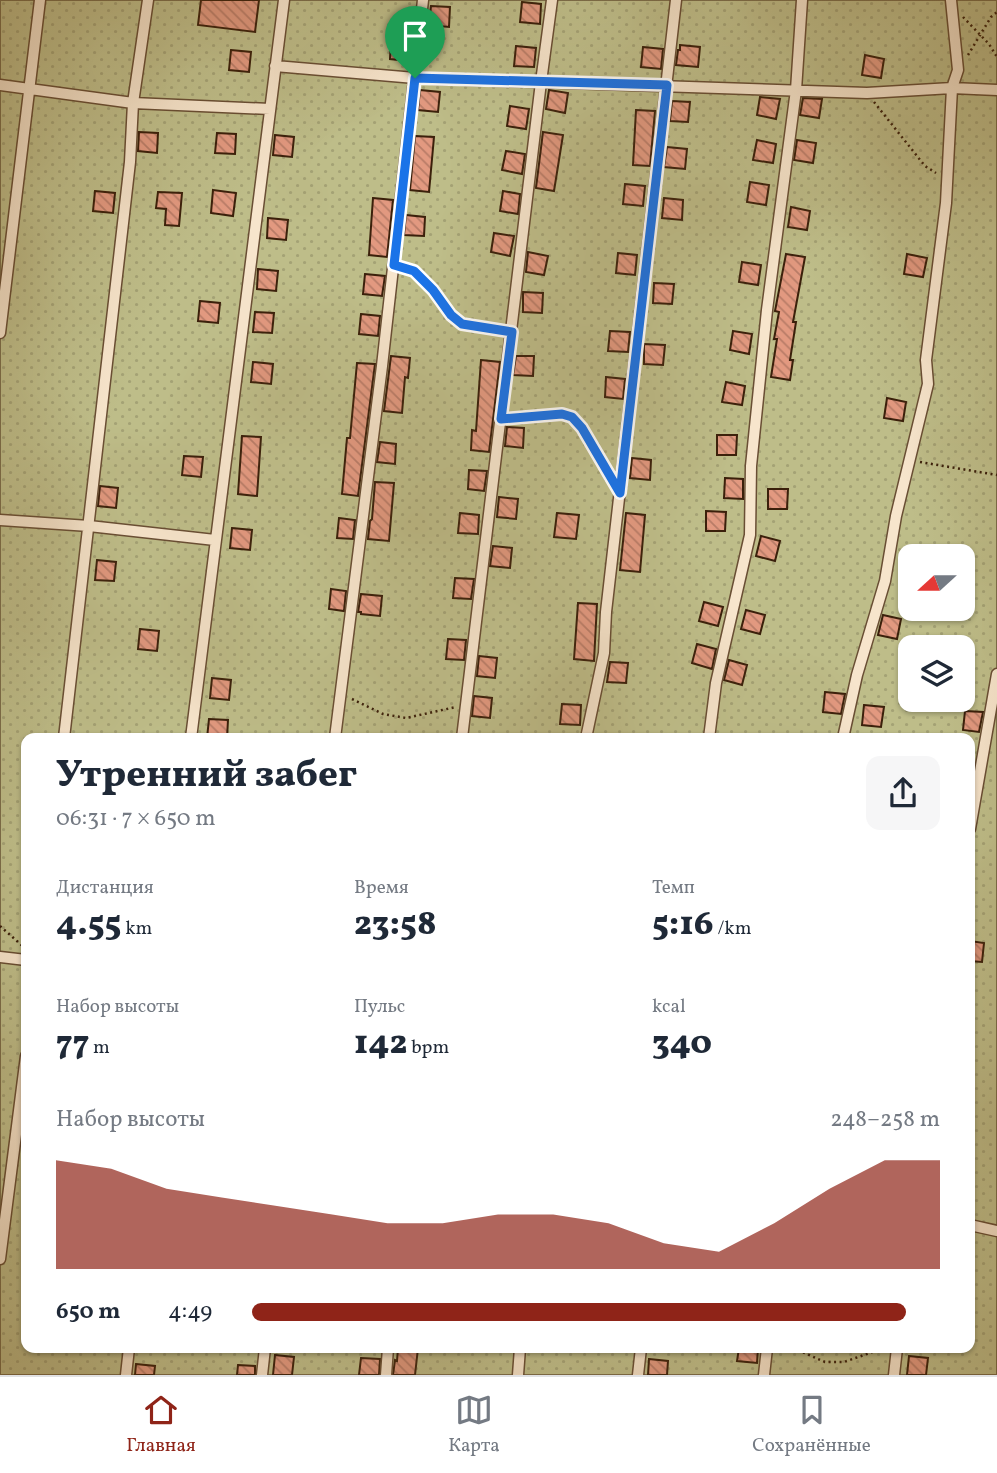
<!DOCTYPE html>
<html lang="ru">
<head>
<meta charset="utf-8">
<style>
  :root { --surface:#fff; --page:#f6f6f7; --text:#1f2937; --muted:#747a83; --line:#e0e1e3; --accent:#8f2418 }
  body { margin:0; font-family:Vollkorn,serif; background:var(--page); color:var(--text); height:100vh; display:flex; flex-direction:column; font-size:26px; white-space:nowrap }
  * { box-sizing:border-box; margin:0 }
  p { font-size:23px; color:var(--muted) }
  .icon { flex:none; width:38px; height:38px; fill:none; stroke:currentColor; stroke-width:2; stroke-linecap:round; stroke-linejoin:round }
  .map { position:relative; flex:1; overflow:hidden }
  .drawer { position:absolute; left:21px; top:733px; width:954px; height:620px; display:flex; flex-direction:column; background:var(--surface); border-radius:14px; box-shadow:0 2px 5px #0004 }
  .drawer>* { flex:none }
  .needle { width:46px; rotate:249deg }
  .controls { position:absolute; left:898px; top:544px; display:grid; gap:14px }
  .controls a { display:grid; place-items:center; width:77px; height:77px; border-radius:14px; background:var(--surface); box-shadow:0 2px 5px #0004; font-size:35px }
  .pin { position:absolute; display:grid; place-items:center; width:60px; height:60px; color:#fff; margin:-72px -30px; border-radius:50% 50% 50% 0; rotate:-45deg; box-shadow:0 0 7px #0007 }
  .pin .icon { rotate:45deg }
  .round { display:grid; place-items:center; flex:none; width:74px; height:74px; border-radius:14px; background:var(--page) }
  .headline { display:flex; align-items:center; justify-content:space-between; height:119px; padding:0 35px }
  h1 { font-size:38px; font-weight:800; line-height:52px }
  .metrics { display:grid; grid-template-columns:repeat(3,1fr); gap:10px; height:119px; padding:7px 35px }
  .metrics div { display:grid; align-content:center }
  .metrics b { font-size:35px; font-weight:800 }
  .metrics small { font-size:19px; font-weight:400 }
  .metrics p { font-size:19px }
  .chart { height:196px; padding:14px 35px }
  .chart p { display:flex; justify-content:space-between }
  .chart svg { width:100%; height:126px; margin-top:7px; fill:var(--accent); opacity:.7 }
  ul { padding:0 35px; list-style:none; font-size:23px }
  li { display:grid; grid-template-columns:112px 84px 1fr; align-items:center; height:52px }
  li i { height:18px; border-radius:9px; background:var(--accent) }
  .tabs { display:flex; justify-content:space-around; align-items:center; height:98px; border-top:2px solid var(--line); background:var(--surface); font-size:19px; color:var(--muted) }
  .tabs a { display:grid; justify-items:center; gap:4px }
  .tabs .current { color:var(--accent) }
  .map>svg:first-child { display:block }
  .grass { fill:url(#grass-dots); stroke:#7c6e4a; stroke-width:2; fill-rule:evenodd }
  .building { fill:url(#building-back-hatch); stroke:#3b200b; stroke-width:2 }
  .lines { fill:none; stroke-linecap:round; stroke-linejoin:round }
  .minor-casing { stroke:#694e34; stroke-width:13 }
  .path { stroke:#3b200b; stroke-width:2.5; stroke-dasharray:2 3.5; stroke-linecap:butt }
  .minor { stroke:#f7e5cc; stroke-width:10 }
  .route-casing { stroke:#fff; stroke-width:14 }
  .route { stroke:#1a73e8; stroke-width:9 }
</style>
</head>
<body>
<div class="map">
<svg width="997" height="1375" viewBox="0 0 997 1375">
  <defs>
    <pattern id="grass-dots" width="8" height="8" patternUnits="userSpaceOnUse" patternTransform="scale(1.75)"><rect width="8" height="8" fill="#bebd89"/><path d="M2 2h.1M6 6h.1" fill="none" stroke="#a4a275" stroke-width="1.8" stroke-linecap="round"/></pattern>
    <pattern id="building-back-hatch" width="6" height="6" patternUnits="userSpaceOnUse" patternTransform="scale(1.75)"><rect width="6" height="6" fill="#e29980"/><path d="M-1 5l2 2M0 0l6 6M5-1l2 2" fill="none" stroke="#b87c67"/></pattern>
  </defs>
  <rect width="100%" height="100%" fill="#f2d7b1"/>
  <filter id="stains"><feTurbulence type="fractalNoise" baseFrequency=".00286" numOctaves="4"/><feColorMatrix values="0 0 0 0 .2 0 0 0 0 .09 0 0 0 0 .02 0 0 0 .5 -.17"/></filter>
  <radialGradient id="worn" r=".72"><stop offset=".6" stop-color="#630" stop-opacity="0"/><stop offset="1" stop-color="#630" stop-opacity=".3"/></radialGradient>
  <path class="grass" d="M 0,0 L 997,0 L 997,1375 L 0,1375 ZM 910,556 L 962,556 L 962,609 L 910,609 ZM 910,648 L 962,648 L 962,700 L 910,700 ZM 26,738 L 970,738 L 970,1348 L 26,1348 Z"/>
  <path class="building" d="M 201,0 L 259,0 L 255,32 L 198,25 Z
    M 522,2 L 541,4 L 540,24 L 520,22 Z
    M 431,6 L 450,7 L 449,27 L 429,25 Z
    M 391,39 L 411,41 L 409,61 L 390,59 Z
    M 680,45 L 700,47 L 698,67 L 676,65 L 678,50 L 680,50 Z
    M 516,46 L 536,48 L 534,67 L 514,66 Z
    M 643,47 L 663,49 L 661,69 L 641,67 Z
    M 231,50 L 251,52 L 249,72 L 229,70 Z
    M 865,55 L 884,59 L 881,78 L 862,75 Z
    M 420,90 L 440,92 L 438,112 L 418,110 Z
    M 549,90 L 568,93 L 565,113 L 546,109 Z
    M 760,97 L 780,99 L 776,119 L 757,115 Z
    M 803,98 L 822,99 L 819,118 L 800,115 Z
    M 672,101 L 690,102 L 688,122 L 670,121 Z
    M 510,106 L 529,109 L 526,129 L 507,126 Z
    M 636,110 L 655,111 L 650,166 L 633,165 Z
    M 139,132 L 158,133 L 157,153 L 138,151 Z
    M 543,132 L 563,135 L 554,191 L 536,188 Z
    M 217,133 L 236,134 L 235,154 L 215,153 Z
    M 275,135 L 294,137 L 292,157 L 273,155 Z
    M 415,136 L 434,137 L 429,192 L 410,190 Z
    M 757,140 L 776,144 L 773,163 L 753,160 Z
    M 797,140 L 816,143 L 813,163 L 794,160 Z
    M 667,147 L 687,149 L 685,169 L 664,167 Z
    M 506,151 L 525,154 L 522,174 L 502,170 Z
    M 750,182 L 769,185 L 766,205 L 747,202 Z
    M 625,184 L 645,186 L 643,206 L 623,204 Z
    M 213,190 L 236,193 L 233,216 L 211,213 Z
    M 95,191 L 115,193 L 113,213 L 93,211 Z
    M 503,191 L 520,194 L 518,214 L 500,211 Z
    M 158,192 L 182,193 L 179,226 L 165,225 L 166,209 L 156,208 Z
    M 373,198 L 393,200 L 387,257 L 369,255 Z
    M 664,198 L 683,200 L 682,220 L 662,218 Z
    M 791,207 L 810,211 L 807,230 L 788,227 Z
    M 406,215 L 425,217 L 424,236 L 404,235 Z
    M 268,218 L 288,220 L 286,240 L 267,238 Z
    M 494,233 L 514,236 L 510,256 L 491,252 Z
    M 528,252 L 548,256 L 544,275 L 526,272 Z
    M 618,253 L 637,255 L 635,275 L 616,273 Z
    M 786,254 L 805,257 L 793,322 L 796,322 L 790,360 L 793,360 L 790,380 L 771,377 L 777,339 L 774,339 L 779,312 L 775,311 Z
    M 907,254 L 927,258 L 923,277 L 904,274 Z
    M 742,262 L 761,265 L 758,285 L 739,282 Z
    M 258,269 L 278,271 L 276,291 L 257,289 Z
    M 365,274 L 385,276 L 382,296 L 363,294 Z
    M 654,283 L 674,284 L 672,304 L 653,303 Z
    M 523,292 L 543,293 L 542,313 L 523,312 Z
    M 200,301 L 220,303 L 218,323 L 198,321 Z
    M 255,312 L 274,313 L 272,333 L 253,332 Z
    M 361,314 L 380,316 L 378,336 L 359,334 Z
    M 610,331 L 630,332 L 628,352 L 608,351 Z
    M 733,331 L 752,334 L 749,354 L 730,350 Z
    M 644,344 L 665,345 L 663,365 L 644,364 Z
    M 391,356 L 410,358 L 408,378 L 405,377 L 402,413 L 384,411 Z
    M 516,356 L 534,356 L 533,376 L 513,375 Z
    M 481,360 L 500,362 L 489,452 L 471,450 L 472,430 L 476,431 Z
    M 253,362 L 273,364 L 271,384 L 251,382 Z
    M 357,363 L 375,364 L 358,496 L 342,494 L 347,438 L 350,438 Z
    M 606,377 L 625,379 L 623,399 L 605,397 Z
    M 726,382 L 745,386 L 742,405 L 722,402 Z
    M 887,398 L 906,402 L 903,421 L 884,418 Z
    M 507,427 L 524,428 L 523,448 L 505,446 Z
    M 717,435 L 737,435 L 736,455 L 717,455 Z
    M 242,436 L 261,437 L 257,496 L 238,494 Z
    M 380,442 L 396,444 L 395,464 L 377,462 Z
    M 184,456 L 203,457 L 201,477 L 182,475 Z
    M 632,458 L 651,460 L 650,480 L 630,478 Z
    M 469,470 L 487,471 L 484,491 L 468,489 Z
    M 725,478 L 743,479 L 743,499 L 724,498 Z
    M 375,482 L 394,483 L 389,541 L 368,539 L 370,521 L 372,519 Z
    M 100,486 L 118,488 L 116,508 L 98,506 Z
    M 768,489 L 788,489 L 787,509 L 768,509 Z
    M 499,497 L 518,499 L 516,519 L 497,517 Z
    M 706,511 L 726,512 L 725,531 L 706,531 Z
    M 460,513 L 479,515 L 478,534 L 458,533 Z
    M 557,513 L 579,515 L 576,539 L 554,537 Z
    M 626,513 L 645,515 L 640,572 L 620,570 Z
    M 339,518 L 355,520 L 353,539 L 337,538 Z
    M 232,528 L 252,530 L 250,550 L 230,548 Z
    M 761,536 L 780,541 L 775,561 L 756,556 Z
    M 493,546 L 512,548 L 510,568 L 490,566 Z
    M 97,560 L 116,562 L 114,581 L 95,580 Z
    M 455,578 L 474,579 L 471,599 L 453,598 Z
    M 331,589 L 346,591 L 344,611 L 329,609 Z
    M 361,594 L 382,596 L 380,616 L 361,614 L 361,612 L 358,612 Z
    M 704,602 L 723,607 L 718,626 L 699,621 Z
    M 578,603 L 597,604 L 594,661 L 574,659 Z
    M 746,610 L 765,615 L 760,634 L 741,629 Z
    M 883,615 L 901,619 L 897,639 L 878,635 Z
    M 140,629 L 159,631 L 157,651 L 138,649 Z
    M 448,639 L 466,640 L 464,660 L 446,659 Z
    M 697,644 L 716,649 L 712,669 L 692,663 Z
    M 479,656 L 497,658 L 495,678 L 477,676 Z
    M 729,660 L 747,665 L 742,685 L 724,680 Z
    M 610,662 L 628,663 L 626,683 L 607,682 Z
    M 212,678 L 231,680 L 229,700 L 210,698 Z
    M 825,692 L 845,694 L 841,714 L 823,712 Z
    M 474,696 L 492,698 L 490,718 L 472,716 Z
    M 562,704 L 581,705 L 580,725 L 560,724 Z
    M 864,705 L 884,707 L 881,727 L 862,725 Z
    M 965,711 L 983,712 L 979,732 L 963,730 Z
    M 209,719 L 228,720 L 227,738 L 207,738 Z
    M 970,941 L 984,943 L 982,962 L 970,961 Z
    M 398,1348 L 418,1348 L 415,1375 L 393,1375 L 395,1360 L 397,1361 Z
    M 739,1348 L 758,1348 L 757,1363 L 737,1361 Z
    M 275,1355 L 294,1357 L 292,1375 L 273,1375 Z
    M 909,1356 L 928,1358 L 926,1375 L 907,1375 Z
    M 361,1358 L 380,1359 L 379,1375 L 359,1375 Z
    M 649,1359 L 668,1361 L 667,1375 L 648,1375 Z
    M 136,1364 L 155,1366 L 154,1375 L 135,1375 Z
    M 238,1365 L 255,1366 L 255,1375 L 237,1375 Z"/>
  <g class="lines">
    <g class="minor-casing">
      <path id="minor" d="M 275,66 L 415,78 L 867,93 L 952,88 L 997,90
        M 0,85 L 133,103 L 270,109
        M 0,333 L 40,0
        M 0,520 L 89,526 L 215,540
        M 64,738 L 130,162 L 133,103 L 148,0
        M 191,738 L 284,0
        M 335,738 L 382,366 L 423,0
        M 462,738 L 541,82 L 552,0
        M 586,738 L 604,653 L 606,612 L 676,0
        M 709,738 L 716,683 L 750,535 L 751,466 L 767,310 L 796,90 L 802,0
        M 843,738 L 857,675 L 885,581 L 896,516 L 928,384 L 926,360 L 946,203 L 952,88 L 958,70 L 951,0
        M 970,829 L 997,674
        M 0,957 L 26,960
        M 970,1225 L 997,1231
        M 0,1259 L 26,1056
        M 126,1375 L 129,1348
        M 262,1375 L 265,1348
        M 386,1375 L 388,1348
        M 518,1375 L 520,1348
        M 638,1375 L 641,1348
        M 764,1375 L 767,1348
        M 894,1375 L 897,1348"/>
    </g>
    <path class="path" d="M 963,17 L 989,44 L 997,57
      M 968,55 L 991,17 L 997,12
      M 874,102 L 925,166 L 936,173
      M 403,268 L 414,271 L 433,290 L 451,315 L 462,324 L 502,331
      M 511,418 C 525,417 561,410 572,417 C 584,424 603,464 611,478
      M 920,462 L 997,475
      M 352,699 L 383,714 L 406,718 L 456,707
      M 0,926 L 26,949
      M 793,1348 L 825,1362 L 844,1362 L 884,1348"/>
    <use href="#minor" class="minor"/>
  </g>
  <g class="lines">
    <g class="route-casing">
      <path id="route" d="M 415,78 L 667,85 L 620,493 L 582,428 L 572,417 L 562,414 L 501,419 L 512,332 L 462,324 L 451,315 L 433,290 L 414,271 L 394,265 Z"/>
    </g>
    <use href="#route" class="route"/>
  </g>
  <rect width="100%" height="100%" filter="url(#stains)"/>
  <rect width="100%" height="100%" fill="url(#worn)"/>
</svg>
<div class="controls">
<a><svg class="needle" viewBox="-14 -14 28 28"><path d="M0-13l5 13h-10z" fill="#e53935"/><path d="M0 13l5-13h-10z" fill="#747a83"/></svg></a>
<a><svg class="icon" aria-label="layers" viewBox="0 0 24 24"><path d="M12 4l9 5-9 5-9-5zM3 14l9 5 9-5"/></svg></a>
</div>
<div class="pin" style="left:415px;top:78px;background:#1e9e55"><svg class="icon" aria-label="arrive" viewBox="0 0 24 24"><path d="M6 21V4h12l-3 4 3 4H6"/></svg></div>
<section class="drawer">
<div class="headline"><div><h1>Утренний забег</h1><p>06:31 · 7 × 650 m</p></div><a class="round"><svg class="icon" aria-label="share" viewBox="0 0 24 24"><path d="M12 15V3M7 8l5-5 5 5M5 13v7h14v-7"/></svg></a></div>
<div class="metrics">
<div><p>Дистанция</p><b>4.55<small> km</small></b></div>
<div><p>Время</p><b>23:58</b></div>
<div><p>Темп</p><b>5:16<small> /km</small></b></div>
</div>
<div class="metrics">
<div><p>Набор высоты</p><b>77<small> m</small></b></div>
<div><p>Пульс</p><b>142<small> bpm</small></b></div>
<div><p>kcal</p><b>340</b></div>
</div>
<div class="chart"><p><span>Набор высоты</span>248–258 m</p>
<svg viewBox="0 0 160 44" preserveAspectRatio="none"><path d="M0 44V6L10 9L20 16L30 19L40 22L50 25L60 28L70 28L80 25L90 25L100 28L110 35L120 38L130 28L140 16L150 6L160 6V44z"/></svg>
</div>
<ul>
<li><b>650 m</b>4:49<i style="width:95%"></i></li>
</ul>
</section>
</div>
<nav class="tabs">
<a class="current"><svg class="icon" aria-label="home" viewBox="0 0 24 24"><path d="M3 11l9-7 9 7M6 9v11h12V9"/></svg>Главная</a>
<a><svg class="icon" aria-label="map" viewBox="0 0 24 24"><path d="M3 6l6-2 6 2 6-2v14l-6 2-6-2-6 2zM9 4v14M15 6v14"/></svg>Карта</a>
<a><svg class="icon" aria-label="saved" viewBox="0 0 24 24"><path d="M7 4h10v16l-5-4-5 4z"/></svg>Сохранённые</a>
</nav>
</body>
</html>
